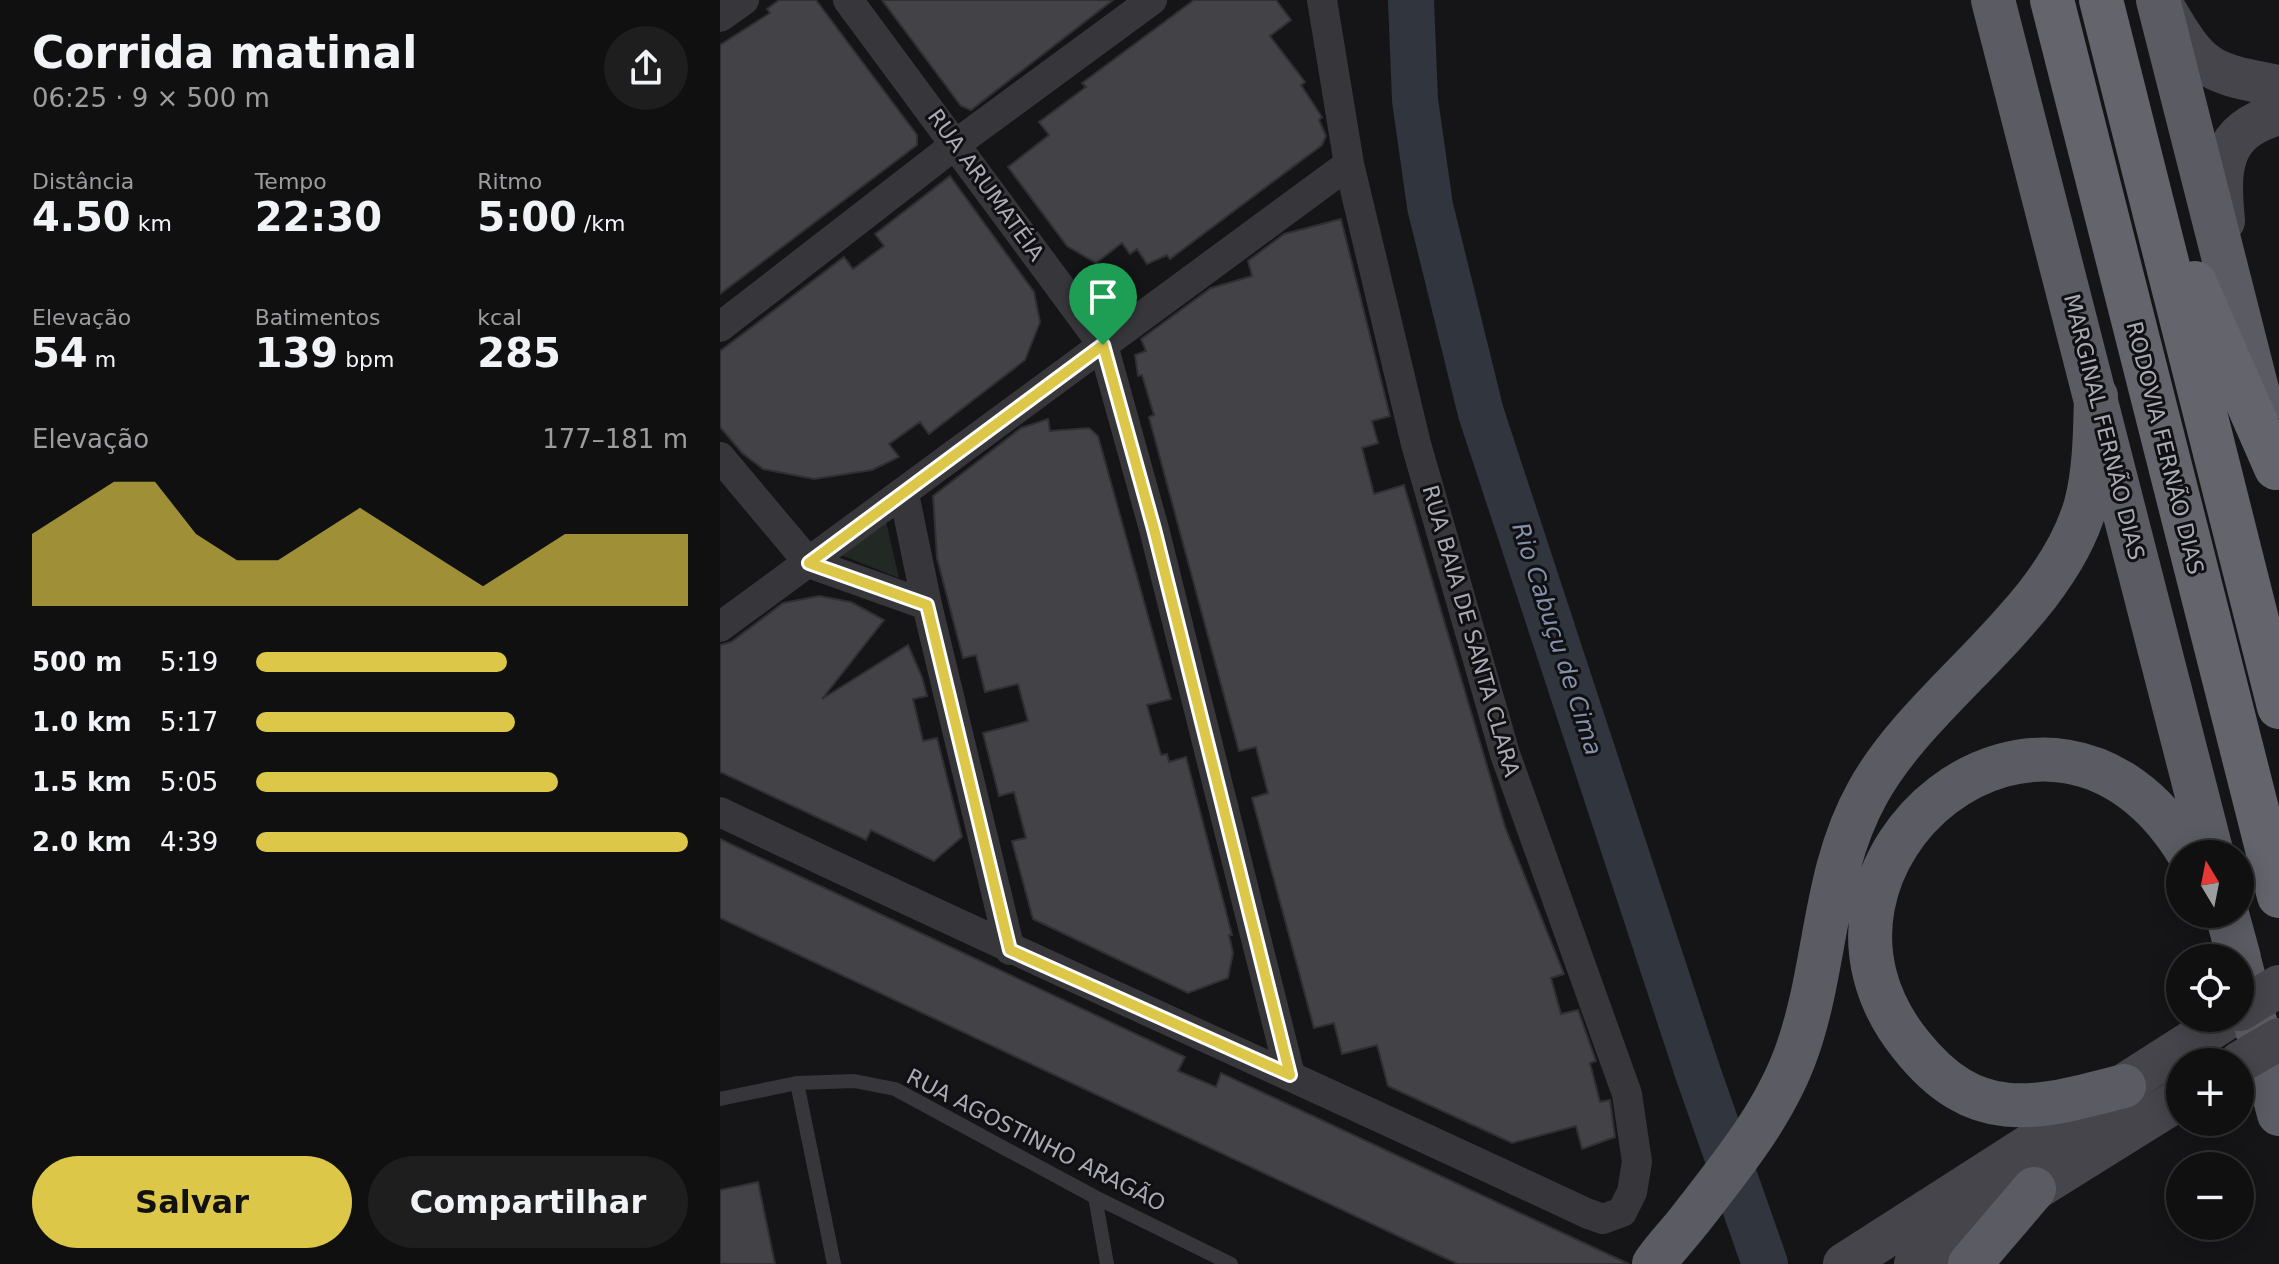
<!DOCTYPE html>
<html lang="pt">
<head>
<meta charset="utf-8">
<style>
  :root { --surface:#101011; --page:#1e1e1f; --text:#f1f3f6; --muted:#9c9d9f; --line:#303031; --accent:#dcc748 }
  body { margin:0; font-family:"DejaVu Sans",sans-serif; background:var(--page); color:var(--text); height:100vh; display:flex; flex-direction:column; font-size:30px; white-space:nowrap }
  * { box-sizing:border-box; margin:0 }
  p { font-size:26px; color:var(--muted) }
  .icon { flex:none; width:44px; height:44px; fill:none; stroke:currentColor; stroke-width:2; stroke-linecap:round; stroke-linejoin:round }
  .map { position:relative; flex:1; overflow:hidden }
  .side { display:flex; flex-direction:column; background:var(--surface); width:720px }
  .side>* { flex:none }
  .needle { width:52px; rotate:350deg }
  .buttons { position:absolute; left:1446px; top:840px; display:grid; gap:16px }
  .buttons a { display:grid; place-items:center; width:88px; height:88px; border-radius:50%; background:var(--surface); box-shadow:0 4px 20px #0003,0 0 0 2px var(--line); font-size:40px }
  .pin { position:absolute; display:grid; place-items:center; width:68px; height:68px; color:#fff; margin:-82px -34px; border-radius:50% 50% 50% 0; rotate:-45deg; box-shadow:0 0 8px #0007 }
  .pin .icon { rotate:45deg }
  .round { display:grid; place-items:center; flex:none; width:84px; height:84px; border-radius:42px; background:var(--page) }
  .headline { display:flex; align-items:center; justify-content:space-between; height:136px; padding:0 32px }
  h1 { font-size:44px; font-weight:800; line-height:60px }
  .metrics { display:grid; grid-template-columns:repeat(3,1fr); gap:12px; height:136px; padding:8px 32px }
  .metrics div { display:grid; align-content:center }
  .metrics b { font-size:40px; font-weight:800 }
  .metrics small { font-size:22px; font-weight:400 }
  .metrics p { font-size:22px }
  .chart { height:224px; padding:16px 32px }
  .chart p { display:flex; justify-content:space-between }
  .chart svg { width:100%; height:144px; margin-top:8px; fill:var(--accent); opacity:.7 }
  .cta { display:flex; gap:16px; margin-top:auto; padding:16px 32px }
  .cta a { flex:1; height:92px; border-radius:48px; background:var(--accent); color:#111; font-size:32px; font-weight:800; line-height:92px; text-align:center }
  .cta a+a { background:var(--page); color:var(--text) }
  ul { padding:0 32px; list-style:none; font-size:26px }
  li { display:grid; grid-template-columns:128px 96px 1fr; align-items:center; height:60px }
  li i { height:20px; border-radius:10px; background:var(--accent) }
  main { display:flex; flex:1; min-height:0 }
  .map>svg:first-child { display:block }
  .green { fill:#222824 }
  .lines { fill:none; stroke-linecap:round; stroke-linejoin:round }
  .river { stroke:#30353e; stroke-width:46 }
  .building { fill:#434247; stroke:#302f32; stroke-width:2 }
  .service { stroke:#37373b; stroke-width:14 }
  .minor { stroke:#37373b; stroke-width:30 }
  .secondary { stroke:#45454b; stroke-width:42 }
  .trunk { stroke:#5b5c63; stroke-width:44 }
  .motorway { stroke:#63646c; stroke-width:44 }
  .secondary-bridge { stroke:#45454b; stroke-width:42 }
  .route-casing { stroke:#fff; stroke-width:16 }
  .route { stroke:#dcc748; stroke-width:10 }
  .labels { text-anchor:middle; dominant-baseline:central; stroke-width:6; stroke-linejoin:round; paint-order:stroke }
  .street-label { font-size:22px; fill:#a9aab5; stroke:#101012 }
  .water-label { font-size:24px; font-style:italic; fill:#8491ac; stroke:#101012 }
</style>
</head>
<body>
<main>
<section class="side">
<div class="headline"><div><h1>Corrida matinal</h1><p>06:25 · 9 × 500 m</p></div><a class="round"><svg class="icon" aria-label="share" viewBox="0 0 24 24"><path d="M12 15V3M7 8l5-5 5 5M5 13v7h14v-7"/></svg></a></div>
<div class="metrics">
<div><p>Distância</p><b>4.50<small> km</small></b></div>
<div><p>Tempo</p><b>22:30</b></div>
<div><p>Ritmo</p><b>5:00<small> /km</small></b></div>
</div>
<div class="metrics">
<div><p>Elevação</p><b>54<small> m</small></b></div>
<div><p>Batimentos</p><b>139<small> bpm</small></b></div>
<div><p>kcal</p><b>285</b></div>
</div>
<div class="chart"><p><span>Elevação</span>177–181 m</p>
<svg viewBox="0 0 160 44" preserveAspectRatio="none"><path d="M0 44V22L10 14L20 6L30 6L40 22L50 30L60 30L70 22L80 14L90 22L100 30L110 38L120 30L130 22L140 22L150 22L160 22V44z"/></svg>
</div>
<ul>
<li><b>500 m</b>5:19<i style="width:58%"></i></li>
<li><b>1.0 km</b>5:17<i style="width:60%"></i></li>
<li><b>1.5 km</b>5:05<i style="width:70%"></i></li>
<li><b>2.0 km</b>4:39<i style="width:100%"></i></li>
</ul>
<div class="cta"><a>Salvar</a><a>Compartilhar</a></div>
</section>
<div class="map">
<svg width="1559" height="1264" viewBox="0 0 1559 1264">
  <rect width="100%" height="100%" fill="#151517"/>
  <path class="green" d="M 163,508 L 179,578 L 111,551 Z"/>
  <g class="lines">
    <path class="river" d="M 691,0 L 695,100 L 710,206 L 761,413 L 978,1073 L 1045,1264"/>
  </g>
  <path class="building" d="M 59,0 L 96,0 L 197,135 L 197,145 L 0,294 L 0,45 L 50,13 L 47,9 Z
    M 162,0 L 393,0 L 251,110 L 241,106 Z
    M 474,0 L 556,0 L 571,20 L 550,36 L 585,82 L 581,85 L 602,117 L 599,120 L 606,136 L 602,145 L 450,259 L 447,255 L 427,264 L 417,249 L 410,254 L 402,243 L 376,263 L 347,246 L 288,167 L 329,135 L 319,122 L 366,87 L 362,83 Z
    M 230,176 L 314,292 L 320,322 L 305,360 L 209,434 L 200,422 L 169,444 L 179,457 L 152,470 L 94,479 L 43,469 L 22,453 L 0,427 L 0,351 L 124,257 L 133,269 L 164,246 L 155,234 Z
    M 621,219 L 670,416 L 652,421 L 658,443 L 642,448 L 654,494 L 684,485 L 785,827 L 844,974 L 831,978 L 841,1014 L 858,1010 L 876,1061 L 870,1063 L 880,1102 L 890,1100 L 895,1137 L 862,1149 L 856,1126 L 792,1143 L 668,1086 L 657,1045 L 622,1054 L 614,1023 L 594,1028 L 532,798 L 548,793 L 536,747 L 519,751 L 429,417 L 434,415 L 422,375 L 418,376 L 415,355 L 426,351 L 421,339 L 491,288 L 532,276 L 528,261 L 564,234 Z
    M 328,419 L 330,431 L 369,428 L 378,436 L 451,699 L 427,705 L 441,755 L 447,754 L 449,762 L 466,757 L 512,935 L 509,935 L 513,953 L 508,978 L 468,993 L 313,919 L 292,841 L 306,838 L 294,792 L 279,796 L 263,733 L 308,721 L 298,684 L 265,692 L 256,655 L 243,658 L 217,558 L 213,496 L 301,428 Z
    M 99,596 L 131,602 L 164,620 L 102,699 L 188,645 L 202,677 L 207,696 L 193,699 L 203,741 L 217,738 L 242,837 L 214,861 L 151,830 L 146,840 L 0,772 L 0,645 L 11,642 L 63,603 Z
    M 0,839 L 465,1057 L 458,1071 L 496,1087 L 501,1073 L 909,1264 L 738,1264 L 712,1252 L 0,918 Z
    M 38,1182 L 55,1264 L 0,1264 L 0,1190 Z"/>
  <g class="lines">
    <path class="service" d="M 77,1083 L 114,1264
      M 0,1099 L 77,1083 L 134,1081 L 175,1089 L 375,1197 L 511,1264
      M 375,1197 L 387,1264"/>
    <path class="minor" d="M 128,0 L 383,345 L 434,529 L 570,1075
      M 0,17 L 24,0
      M 0,327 L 236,144 L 432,0
      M 0,457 L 89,563 L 207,605
      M 184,494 L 207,605 L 290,950
      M 0,627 L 629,164
      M 0,812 C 287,949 578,1078 866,1213 L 883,1219 L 902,1212 L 912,1192 L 917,1162 L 907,1094 L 785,754 L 696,444 L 629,164 L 602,0"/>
    <path class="secondary" d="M 1445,9 C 1481,71 1489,73 1559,86
      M 1504,221 C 1499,168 1499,131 1559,114
      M 1124,1264 L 1508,1018
      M 1195,1264 L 1460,1099"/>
    <path class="trunk" d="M 1273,0 L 1492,854
      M 1438,0 L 1541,405
      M 1507,914 L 1519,958
      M 1520,963 L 1559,1114
      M 1404,1086 C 1316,1109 1256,1127 1191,1045 C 1044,864 1330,624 1469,854
      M 934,1264 C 944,1249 957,1236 968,1222 C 1010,1168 1056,1113 1078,1048 C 1107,964 1103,872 1148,792 C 1202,694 1335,616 1366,504 C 1375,469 1375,432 1376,396
      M 1250,1264 L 1314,1189"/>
    <path class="motorway" d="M 1332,0 L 1559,896
      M 1381,0 L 1559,707
      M 1475,283 L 1556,468"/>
    <path class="secondary-bridge" d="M 1520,1010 L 1559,986
      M 1520,1062 L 1559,1039"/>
  </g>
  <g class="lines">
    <g class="route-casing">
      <path id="route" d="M 383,345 L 434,529 L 570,1075 L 290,950 L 207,605 L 89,563 Z"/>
    </g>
    <use href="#route" class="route"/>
  </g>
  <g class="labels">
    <g class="street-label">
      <text transform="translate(266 185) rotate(54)">RUA ARUMATÉIA</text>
      <text transform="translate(1384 427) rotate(76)">MARGINAL FERNÃO DIAS</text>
      <text transform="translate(1445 448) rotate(76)">RODOVIA FERNÃO DIAS</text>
      <text transform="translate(751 631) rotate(74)">RUA BAIA DE SANTA CLARA</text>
      <text transform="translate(316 1140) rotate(27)">RUA AGOSTINHO ARAGÃO</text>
    </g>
    <g class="water-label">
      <text transform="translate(837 639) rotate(72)">Rio Cabuçu de Cima</text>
    </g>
  </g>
</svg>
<div class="buttons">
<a><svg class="needle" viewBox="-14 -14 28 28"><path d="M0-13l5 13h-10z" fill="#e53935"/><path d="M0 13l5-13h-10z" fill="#9c9d9f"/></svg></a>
<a><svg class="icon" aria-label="locate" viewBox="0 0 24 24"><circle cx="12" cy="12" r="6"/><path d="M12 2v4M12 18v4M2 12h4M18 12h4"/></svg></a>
<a>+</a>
<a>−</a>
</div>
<div class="pin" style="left:383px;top:345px;background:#1e9e55"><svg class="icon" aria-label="arrive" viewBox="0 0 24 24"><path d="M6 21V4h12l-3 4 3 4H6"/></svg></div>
</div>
</main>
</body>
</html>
